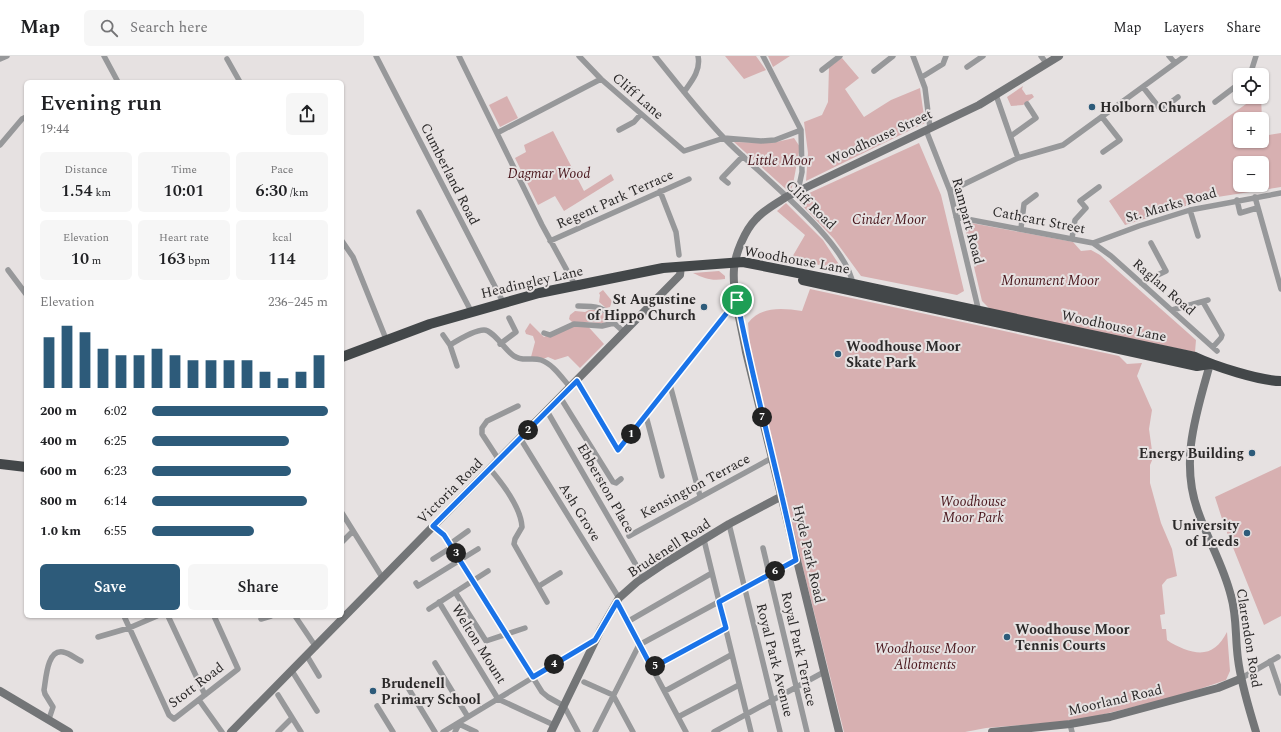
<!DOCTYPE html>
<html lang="en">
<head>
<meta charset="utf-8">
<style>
  :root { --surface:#fff; --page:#f6f6f6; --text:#202124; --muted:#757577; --line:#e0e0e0; --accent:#2d5b7a }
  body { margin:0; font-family:Spectral,serif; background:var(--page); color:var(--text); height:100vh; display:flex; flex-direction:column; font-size:15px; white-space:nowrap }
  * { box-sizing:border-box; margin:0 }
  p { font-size:13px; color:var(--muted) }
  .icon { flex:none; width:22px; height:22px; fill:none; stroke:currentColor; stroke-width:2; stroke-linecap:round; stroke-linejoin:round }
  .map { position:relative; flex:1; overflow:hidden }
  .panel { position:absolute; left:24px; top:24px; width:320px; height:538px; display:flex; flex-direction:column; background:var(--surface); border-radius:6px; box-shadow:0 1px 3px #0004 }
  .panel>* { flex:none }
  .buttons { position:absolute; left:1233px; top:12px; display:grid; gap:8px }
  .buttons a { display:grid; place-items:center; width:36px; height:36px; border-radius:6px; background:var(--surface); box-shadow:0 1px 3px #0004; font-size:20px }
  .pin { position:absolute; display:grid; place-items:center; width:34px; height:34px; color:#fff; margin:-17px; border:2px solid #fff; border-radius:50%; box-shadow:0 1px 4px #0007 }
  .km { position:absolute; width:20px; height:20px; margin:-10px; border-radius:50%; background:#222; color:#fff; font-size:11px; line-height:20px; text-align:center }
  .round { display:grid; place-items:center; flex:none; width:42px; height:42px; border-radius:6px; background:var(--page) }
  .overview { display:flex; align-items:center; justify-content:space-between; height:68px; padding:0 16px }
  h1 { font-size:22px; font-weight:600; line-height:30px }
  .stats { display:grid; grid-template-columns:repeat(3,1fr); gap:6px; height:68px; padding:4px 16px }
  .stats div { display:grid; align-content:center; border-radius:6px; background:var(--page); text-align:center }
  .stats b { font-size:17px; font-weight:600 }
  .stats small { font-size:11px; font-weight:400 }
  .stats p { font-size:11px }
  .chart { height:112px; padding:8px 16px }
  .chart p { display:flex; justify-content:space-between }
  .chart svg { width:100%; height:72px; margin-top:4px; stroke:var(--accent); stroke-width:6 }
  .primary-button { display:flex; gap:8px; margin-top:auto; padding:8px 16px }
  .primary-button a { flex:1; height:46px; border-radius:6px; background:var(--accent); color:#fff; font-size:16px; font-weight:600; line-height:46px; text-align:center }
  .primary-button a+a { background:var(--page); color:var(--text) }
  ul { padding:0 16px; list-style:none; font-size:13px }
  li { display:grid; grid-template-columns:64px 48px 1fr; align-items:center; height:30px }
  li i { height:10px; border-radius:5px; background:var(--accent) }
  header { display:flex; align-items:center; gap:24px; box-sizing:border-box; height:56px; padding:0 20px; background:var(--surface); border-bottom:1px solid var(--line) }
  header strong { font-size:19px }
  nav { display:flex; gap:22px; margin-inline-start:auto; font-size:14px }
  .search { width:280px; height:36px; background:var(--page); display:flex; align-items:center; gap:10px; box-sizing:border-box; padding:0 14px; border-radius:6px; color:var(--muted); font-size:15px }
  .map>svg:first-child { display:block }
  .green { fill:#d7b0b1; fill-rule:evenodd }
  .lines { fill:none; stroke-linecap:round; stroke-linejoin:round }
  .street { stroke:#97989a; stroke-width:5.5 }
  .secondary { stroke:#737577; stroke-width:8 }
  .highway { stroke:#434749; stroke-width:10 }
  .route-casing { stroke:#fff; stroke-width:8 }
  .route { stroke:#1a73e8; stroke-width:5 }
  .poi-dot { fill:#2d5b7a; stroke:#e6e1e1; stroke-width:1.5 }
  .labels { text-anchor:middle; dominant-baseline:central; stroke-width:4; stroke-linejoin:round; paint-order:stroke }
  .street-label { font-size:14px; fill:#2b2929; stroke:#e6e1e1 }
  .poi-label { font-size:14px; font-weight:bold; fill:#2b2929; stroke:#e6e1e1; text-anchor:start }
  .park-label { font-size:14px; font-style:italic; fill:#49161c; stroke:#e6e1e1 }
</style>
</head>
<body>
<header>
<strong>Map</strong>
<div class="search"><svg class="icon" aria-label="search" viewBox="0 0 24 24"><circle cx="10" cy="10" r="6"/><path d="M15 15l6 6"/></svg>Search here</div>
<nav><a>Map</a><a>Layers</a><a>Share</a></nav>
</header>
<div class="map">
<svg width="1281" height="676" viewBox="0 0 1281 676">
  <rect width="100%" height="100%" fill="#e6e1e1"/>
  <path class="green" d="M 725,0 L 756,0 L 766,14 L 744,23 Z
    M 768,0 L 790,0 L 773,11 Z
    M 842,2 L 859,22 L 845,33 L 864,61 L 891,44 L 920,32 L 925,67 L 806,125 L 808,97 L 804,66 L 822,59 L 828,46 L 829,11 Z
    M 1023,30 L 1022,33 L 1026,39 L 1032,38 L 1034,41 L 1023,49 L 1011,50 L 1007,41 Z
    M 507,40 L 518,62 L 500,71 L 489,49 Z
    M 1256,41 L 1261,41 L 1262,63 L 1240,63 L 1240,85 L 1262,85 L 1262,80 L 1281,77 L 1281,131 L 1211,142 L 1125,169 L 1109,145 ZM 1240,107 L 1262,107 L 1262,129 L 1240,129 Z
    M 553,75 L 584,135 L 611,118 L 614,124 L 564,155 L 555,140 L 538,149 L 515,102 L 526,96 L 524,89 Z
    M 794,82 L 800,91 L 793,128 L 791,134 L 788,135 L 734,86 L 772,87 Z
    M 919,87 L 941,139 L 964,235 L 957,239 L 861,220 L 834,183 L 796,143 Z
    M 786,147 L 823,184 L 840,210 L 838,213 L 791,203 L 805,179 L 777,155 Z
    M 966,166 L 1068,185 L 1073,186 L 1081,195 L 1091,194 L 1100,199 L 1196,284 L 1195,296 L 991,254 L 982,245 L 964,168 Z
    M 719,215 L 725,220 L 725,223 C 712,225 705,223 693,217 Z
    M 810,233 L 1119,300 L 1127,308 L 1142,307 L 1137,320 L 1152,354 L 1149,373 L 1153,402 L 1150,409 L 1150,427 L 1161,467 L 1172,493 L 1177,520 L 1167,523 L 1162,529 L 1165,558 L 1160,559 L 1162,573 L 1166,573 L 1167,584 C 1172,588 1178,590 1184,593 C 1205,601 1217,595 1227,576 L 1230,615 L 1226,624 L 1179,640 L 1092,661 L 1058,666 L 986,672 L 965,676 L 844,676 L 751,304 L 748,267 C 761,250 782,252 802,255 Z
    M 603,234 L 612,245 L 610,251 L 606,252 L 599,246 L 600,239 L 599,237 Z
    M 589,254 L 595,254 L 596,257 L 605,257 L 610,263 L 609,265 L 602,267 L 584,266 L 604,288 L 580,312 L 568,300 L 555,304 L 548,301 L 543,303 L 531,301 L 535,286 L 533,280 L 526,278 L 525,275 L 530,267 L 544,281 L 573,267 L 569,263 L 570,259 L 575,255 L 585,256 Z
    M 1281,410 L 1281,560 L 1264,569 L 1224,469 L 1215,441 Z"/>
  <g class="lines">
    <path class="street" d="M 104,0 L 118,26
      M 376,0 L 503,246
      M 459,0 L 542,169 L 575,229
      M 579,0 L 601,23 L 684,95 L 724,82 L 761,85 L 775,84 L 801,74
      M 655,0 C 677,27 699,56 724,82 C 756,116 847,184 853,229
      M 763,0 L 801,74 L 802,116 L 798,135
      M 913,0 L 925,32 L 930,72
      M 1041,0 L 1047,8
      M 1169,0 L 1175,7
      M 0,3 L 7,0
      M 227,3 L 240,26
      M 967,11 L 983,0
      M 822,14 L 840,0
      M 874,15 L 893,0
      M 1250,19 L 1256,0
      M 922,21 L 943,8 L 946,0
      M 1143,31 L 1161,54 L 1178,41
      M 684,36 C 692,25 701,14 698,0
      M 996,39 L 1018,102
      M 1215,46 L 1240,27
      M 1102,61 L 1120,84 L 1103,96
      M 619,74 L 634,66 L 641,58
      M 926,74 L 950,135 L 979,256
      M 497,77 L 601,23
      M 1011,80 L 1036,62 L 1027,48
      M 0,89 L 22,63 L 26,61
      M 728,127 L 722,122 L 743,100
      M 660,135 L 676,176 L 679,199
      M 950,135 L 1018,102 L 1063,89 L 1185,0
      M 1255,141 L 1281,233
      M 1237,144 L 1240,157 L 1257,152
      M 1190,154 L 1198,180
      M 419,156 L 471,255
      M 956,161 L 1093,187 L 1111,200 L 1217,295
      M 1021,172 L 1024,148 L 1036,139
      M 1072,182 L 1075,164 L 1086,152 L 1080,145 L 1099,131
      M 342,185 L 353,201 L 386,283
      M 550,185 L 689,123
      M 1093,187 L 1139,170 L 1190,154 L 1281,137
      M 8,214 L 26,238
      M 1141,227 L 1166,215 L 1151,187
      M 1203,246 L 1222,279 L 1221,282 L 1213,291
      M 578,250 C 593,250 609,250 614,267
      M 1172,254 L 1208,244
      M 544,277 L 550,279 L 574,268 L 602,270 L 614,267 L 624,276
      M 443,279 L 450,289
      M 500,288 L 516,276 L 509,262
      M 457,310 L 450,289 C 458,284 474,274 484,274 C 493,274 505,294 514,300 C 522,306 532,301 541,304 C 553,308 562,322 570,331
      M 577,325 L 618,394 L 737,244
      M 670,329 L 700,440
      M 560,341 L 613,426 L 616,427 L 621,423
      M 547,355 L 643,521
      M 646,360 L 662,420
      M 520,382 L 619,542
      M 499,404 L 482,378 L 482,372 L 487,365 L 518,350
      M 490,413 C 502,427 521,452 522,471 L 515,483 L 514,488 L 547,546
      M 342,457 L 382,521
      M 729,468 L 780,676
      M 433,470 L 444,479 L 542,636 L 548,641 L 564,650 L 578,676
      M 629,480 L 772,402
      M 704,484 L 751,676
      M 342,486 L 353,475
      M 450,488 L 468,475
      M 763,492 L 807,676
      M 433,503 L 452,491
      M 416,527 L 418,530 L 478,493
      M 539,530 L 560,517
      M 455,536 L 486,585 L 525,572
      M 439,546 L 498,643 L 554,669
      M 617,546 L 686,676
      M 429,553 L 488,515
      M 124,560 L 169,659 L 174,663 L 238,613 L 214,560
      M 168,560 L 205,639
      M 295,560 L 316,591
      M 261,563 L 271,560
      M 627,566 L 712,517
      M 98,581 L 129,572 L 157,560
      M 307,600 L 319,620
      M 1270,605 L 1281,637
      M 435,607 L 468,661
      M 652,612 L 725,572
      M 292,615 L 317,655
      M 1240,623 L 1278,601
      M 584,626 L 613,639 L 633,676
      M 407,630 L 435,676
      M 665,635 L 731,599
      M 278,639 L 301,676
      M 199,644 L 222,676
      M 377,650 L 393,676
      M 678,661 L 739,629
      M 49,663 L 53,651 L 45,638 L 44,634 C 46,623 47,593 63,596 C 69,597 75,602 81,605
      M 459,668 L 476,676
      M 1070,668 L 1072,676
      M 278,676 L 292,662
      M 443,676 L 595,584
      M 455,676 L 460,666
      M 595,676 L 639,589 L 796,504
      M 714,676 L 824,616"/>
    <path class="secondary" d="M 1210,308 C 1196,358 1179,407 1199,458 C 1209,486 1224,511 1231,540 C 1237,560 1235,582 1238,603 C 1241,628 1249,652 1256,676
      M 0,635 L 69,676
      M 231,676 L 680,219 L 681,210
      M 551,676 L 601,573 L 619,542 L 637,526 L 665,507 L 729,468 L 782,440
      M 839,676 L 746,296 C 742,273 732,236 734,213 C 735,198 745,174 756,163 C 764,154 776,148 786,141 L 979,49 L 1059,0
      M 992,676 L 1070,668 L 1110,661 L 1218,632 L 1240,623"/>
    <path class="highway" d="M 803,224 L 1197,310 L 1210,308
      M 342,301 L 430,268 L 539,237 L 663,212 L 743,206 L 853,228 L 1195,301 C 1214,310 1260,325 1281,325
      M 0,408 L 26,411"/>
  </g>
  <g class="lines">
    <g class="route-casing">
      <path id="route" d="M 737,244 C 754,331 778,417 796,504 L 719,546 L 726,572 L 652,612 L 617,546 L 595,584 L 533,621 L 444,479 L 433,470 L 577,325 L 618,394 Z"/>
    </g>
    <use href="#route" class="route"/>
  </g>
  <g class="poi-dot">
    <circle cx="1092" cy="51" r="4"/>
    <circle cx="704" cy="251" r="4"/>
    <circle cx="838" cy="298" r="4"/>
    <circle cx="1252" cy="397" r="4"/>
    <circle cx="1247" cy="477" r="4"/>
    <circle cx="1007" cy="581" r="4"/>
    <circle cx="373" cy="635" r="4"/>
  </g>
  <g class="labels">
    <g class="street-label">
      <text transform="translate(638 40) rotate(41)">Cliff Lane</text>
      <text transform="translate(880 81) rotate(-25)">Woodhouse Street</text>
      <text transform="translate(450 118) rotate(63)">Cumberland Road</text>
      <text transform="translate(615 143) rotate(-24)">Regent Park Terrace</text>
      <text transform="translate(811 149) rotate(44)">Cliff Road</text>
      <text transform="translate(1171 149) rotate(-16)">St. Marks Road</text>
      <text transform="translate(1039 164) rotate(11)">Cathcart Street</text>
      <text transform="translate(968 165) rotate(75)">Rampart Road</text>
      <text transform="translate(797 204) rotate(10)">Woodhouse Lane</text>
      <text transform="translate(532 226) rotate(-13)">Headingley Lane</text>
      <text transform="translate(1164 231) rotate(41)">Raglan Road</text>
      <text transform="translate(1114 270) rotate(12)">Woodhouse Lane</text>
      <text transform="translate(695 430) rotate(-28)">Kensington Terrace</text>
      <text transform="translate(606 432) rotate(60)">Ebberston Place</text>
      <text transform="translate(450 435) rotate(-45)">Victoria Road</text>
      <text transform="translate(580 456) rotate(58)">Ash Grove</text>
      <text transform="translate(669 492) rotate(-33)">Brudenell Road</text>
      <text transform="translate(809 498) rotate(77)">Hyde Park Road</text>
      <text transform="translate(1249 582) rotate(81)">Clarendon Road</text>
      <text transform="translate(479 588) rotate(58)">Welton Mount</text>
      <text transform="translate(799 593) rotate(77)">Royal Park Terrace</text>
      <text transform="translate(775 604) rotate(76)">Royal Park Avenue</text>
      <text transform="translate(196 629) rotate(-37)">Stott Road</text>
      <text transform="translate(1115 644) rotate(-13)">Moorland Road</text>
    </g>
    <g class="poi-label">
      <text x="1100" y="51">Holborn Church</text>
      <text x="696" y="243" text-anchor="end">St Augustine<tspan x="696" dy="16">of Hippo Church</tspan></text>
      <text x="846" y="290">Woodhouse Moor<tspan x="846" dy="16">Skate Park</tspan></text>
      <text x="1244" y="397" text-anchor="end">Energy Building</text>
      <text x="1239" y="469" text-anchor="end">University<tspan x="1239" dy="16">of Leeds</tspan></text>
      <text x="1015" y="573">Woodhouse Moor<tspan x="1015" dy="16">Tennis Courts</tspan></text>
      <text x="381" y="627">Brudenell<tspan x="381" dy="16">Primary School</tspan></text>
    </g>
    <g class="park-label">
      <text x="780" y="104">Little Moor</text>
      <text x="549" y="117">Dagmar Wood</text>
      <text x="889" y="163">Cinder Moor</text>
      <text x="1050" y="224">Monument Moor</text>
      <text x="973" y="445">Woodhouse<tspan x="973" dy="16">Moor Park</tspan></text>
      <text x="925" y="592">Woodhouse Moor<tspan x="925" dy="16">Allotments</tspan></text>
    </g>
  </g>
</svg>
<div class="buttons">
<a><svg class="icon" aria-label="locate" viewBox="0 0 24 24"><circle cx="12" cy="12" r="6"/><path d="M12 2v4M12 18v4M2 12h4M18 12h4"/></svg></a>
<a>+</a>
<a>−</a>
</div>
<div class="pin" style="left:737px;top:244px;background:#1e9e55"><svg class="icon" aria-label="arrive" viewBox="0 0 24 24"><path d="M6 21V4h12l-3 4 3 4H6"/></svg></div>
<b class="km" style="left:631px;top:378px">1</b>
<b class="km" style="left:528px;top:374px">2</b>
<b class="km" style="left:456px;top:497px">3</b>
<b class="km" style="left:554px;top:608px">4</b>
<b class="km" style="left:655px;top:610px">5</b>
<b class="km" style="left:775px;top:515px">6</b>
<b class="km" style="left:762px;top:361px">7</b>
<section class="panel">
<div class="overview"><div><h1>Evening run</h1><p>19:44</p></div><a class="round"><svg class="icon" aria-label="share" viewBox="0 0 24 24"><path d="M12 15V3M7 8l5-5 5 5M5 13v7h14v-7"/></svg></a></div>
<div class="stats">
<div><p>Distance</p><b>1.54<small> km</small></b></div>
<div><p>Time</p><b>10:01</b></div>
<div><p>Pace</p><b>6:30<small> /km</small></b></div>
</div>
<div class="stats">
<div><p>Elevation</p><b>10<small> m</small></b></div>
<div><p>Heart rate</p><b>163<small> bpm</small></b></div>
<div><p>kcal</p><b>114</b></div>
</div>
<div class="chart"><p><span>Elevation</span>236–245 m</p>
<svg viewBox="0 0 160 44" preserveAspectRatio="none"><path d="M5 44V13M15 44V6M25 44V10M35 44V20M45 44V24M55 44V24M65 44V20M75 44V24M85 44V27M95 44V27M105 44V27M115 44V27M125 44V34M135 44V38M145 44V34M155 44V24"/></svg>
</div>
<ul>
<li><b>200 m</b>6:02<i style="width:100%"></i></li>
<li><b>400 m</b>6:25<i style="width:78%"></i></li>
<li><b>600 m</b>6:23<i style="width:79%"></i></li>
<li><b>800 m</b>6:14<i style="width:88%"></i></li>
<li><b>1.0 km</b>6:55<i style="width:58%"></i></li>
</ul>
<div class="primary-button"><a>Save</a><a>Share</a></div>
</section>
</div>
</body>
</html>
